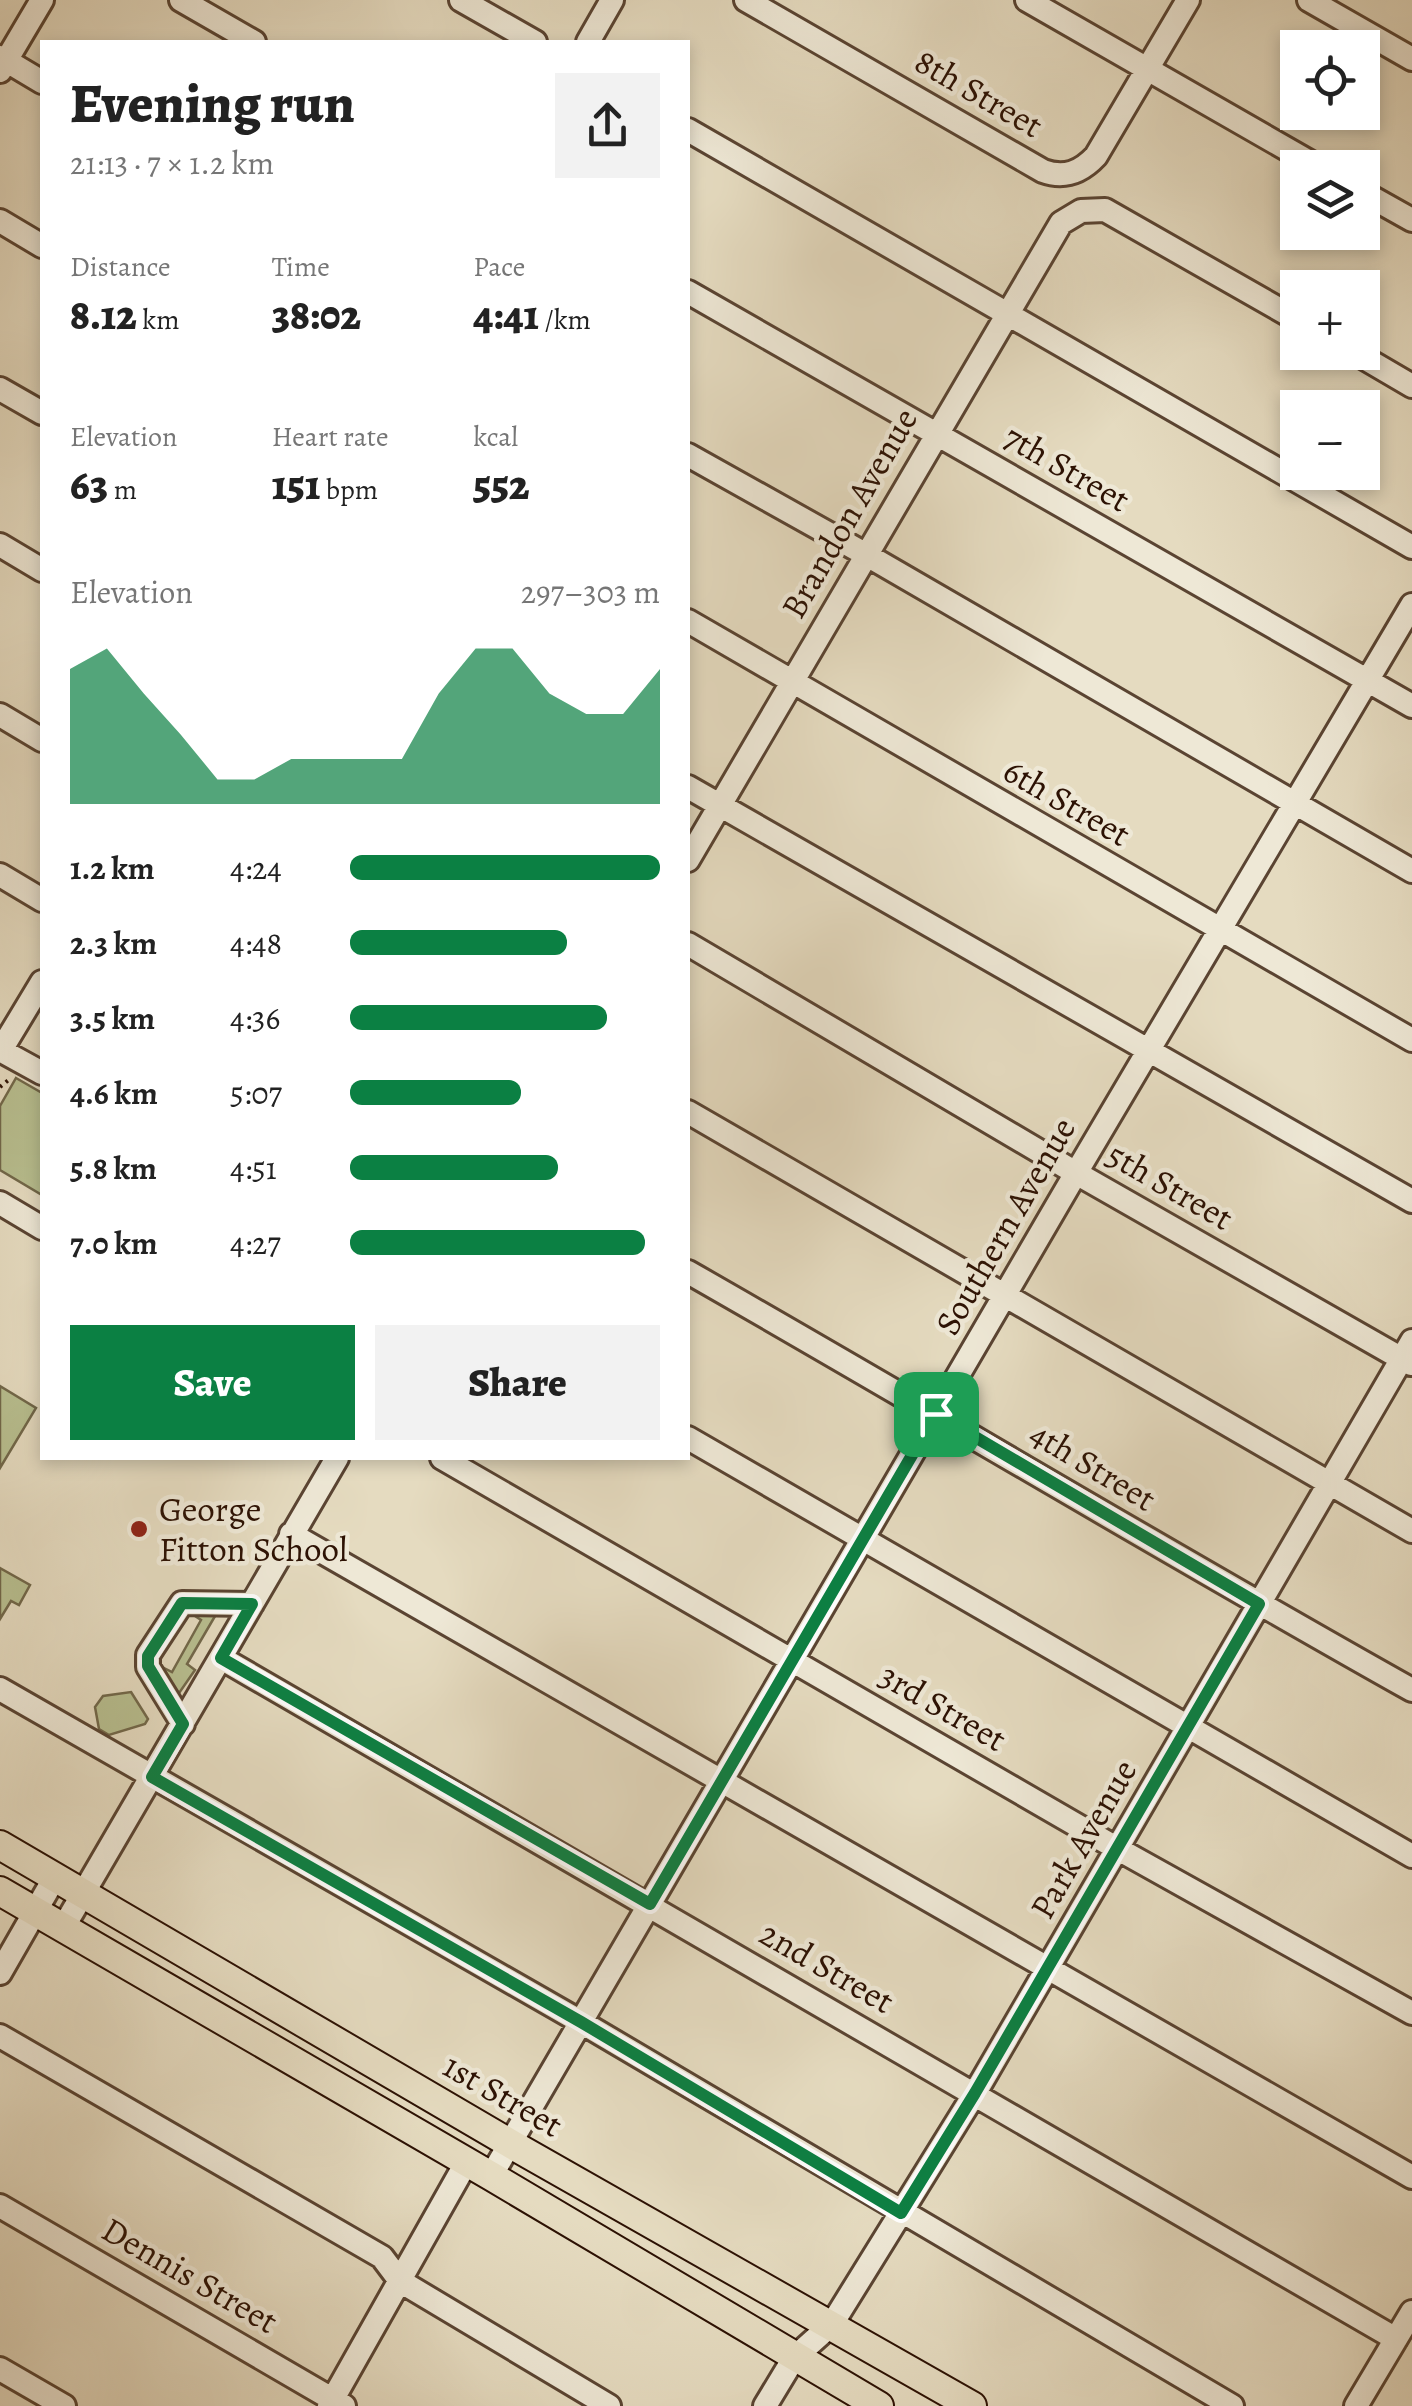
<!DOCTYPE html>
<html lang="en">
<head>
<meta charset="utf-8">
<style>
  :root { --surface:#fff; --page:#f2f2f2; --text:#222; --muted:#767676; --accent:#0b8043 }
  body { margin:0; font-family:Alegreya,serif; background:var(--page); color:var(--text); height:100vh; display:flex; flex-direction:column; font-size:38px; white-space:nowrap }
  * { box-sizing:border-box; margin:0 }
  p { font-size:32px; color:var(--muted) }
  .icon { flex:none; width:55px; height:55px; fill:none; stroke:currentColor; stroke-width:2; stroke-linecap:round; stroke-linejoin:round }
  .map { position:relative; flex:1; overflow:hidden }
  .panel { position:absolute; left:40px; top:40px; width:650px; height:1420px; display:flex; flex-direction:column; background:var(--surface); border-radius:0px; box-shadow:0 5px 15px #0003 }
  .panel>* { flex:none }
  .fabs { position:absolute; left:1280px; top:30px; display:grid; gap:20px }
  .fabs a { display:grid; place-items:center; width:100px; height:100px; border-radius:0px; background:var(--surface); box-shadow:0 5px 15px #0003; font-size:50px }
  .pin { position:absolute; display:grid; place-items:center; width:85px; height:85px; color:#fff; margin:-42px; border-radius:20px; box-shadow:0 5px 15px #0006 }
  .round { display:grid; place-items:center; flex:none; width:105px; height:105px; border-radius:0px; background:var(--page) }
  .head { display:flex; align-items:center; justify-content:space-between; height:170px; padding:0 30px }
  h1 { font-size:55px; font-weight:800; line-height:75px }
  .stats { display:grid; grid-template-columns:repeat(3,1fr); gap:15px; height:170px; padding:10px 30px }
  .stats div { display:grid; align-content:center }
  .stats b { font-size:42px; font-weight:800 }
  .stats small { font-size:28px; font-weight:400 }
  .stats p { font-size:28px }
  .chart { height:280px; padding:20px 30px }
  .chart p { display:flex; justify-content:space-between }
  .chart svg { width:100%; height:180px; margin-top:10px; fill:var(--accent); opacity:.7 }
  .cta { display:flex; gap:20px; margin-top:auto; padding:20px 30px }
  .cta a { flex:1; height:115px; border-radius:0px; background:var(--accent); color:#fff; font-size:40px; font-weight:800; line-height:115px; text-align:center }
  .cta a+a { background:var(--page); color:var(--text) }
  ul { padding:0 30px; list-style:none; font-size:32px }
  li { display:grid; grid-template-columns:160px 120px 1fr; align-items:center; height:75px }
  li i { height:25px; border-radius:12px; background:var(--accent) }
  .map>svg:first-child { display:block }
  .green { fill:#b8bf90; stroke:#72684a; stroke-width:2.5 }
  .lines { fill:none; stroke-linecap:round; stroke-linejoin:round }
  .minor-casing { stroke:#5a4432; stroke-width:28 }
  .major-casing { stroke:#2c1103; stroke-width:32 }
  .path { stroke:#2c1103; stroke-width:4; stroke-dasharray:2.5 5; stroke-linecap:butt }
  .minor { stroke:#eee8d6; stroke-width:22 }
  .major { stroke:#e5dbc0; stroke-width:28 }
  .route-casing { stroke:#fff; stroke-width:20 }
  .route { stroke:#0b8043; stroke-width:12 }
  .poi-dot { fill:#8f2418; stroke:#eee8d6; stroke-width:4 }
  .labels { text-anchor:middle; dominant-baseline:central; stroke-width:9; stroke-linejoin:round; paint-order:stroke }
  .street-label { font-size:35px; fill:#2c1103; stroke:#eee8d6 }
  .poi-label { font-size:35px; fill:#2c1103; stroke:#eee8d6; text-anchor:start }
</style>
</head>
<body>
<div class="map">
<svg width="1412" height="2406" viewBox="0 0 1412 2406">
  <rect width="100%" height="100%" fill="#e5dbc0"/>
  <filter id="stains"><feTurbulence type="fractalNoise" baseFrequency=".002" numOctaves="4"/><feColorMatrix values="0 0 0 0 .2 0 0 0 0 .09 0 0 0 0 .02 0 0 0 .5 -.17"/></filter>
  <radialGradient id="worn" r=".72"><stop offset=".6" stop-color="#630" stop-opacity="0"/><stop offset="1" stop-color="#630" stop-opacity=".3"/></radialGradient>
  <path class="green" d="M 16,1078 L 42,1093 L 42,1195 L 0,1170 L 0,1106 Z
    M 0,1386 L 36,1408 L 0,1468 Z
    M 0,1568 L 30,1585 L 19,1605 L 11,1601 L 0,1619 Z
    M 218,1611 L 187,1664 L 195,1670 L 177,1696 L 158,1665 L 172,1672 L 201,1620 L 189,1612 Z
    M 131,1692 L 148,1719 L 145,1724 L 109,1735 L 99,1729 L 95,1707 L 103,1696 Z"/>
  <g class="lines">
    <g class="minor-casing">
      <path id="minor" d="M 181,0 L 254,42
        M 461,0 L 535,42
        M 746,0 L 1043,171 C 1065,179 1081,172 1096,156 L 1188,0
        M 1027,0 L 1320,168
        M 1309,0 L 1412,59
        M 588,42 L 612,0
        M 0,57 L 42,82
        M 0,71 L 42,0
        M 688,130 L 1412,547
        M 1362,192 L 1412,220
        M 0,221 L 42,246
        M 688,292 L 1412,706
        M 1354,352 L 1412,386
        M 0,389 L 42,413
        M 688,455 L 865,554 L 1412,871
        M 0,545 L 42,570
        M 688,621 L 1412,1040
        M 0,715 L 42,740
        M 688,787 L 1412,1201
        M 688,860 L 1061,223 L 1081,211 L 1105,210 L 1298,320
        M 0,875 L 42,900
        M 688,944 L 1076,1173 L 1411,1364
        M 0,1050 L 42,1073
        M 1,1050 L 42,982
        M 688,1112 L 1412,1531
        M 0,1203 L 42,1228
        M 688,1272 C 930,1410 1169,1554 1412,1690
        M 688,1438 L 1412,1856
        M 442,1458 L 1118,1849 L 1412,2013
        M 291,1534 L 1412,2177
        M 221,1658 L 1396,2339
        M 0,1689 L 581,2022 L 1232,2406
        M 183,1724 L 148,1667 L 148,1655 L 182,1603 L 252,1604
        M 63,1928 L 337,1458
        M 0,1973 L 55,1877
        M 0,2036 L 382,2257 L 400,2281 L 609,2406
        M 491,2176 L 1076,1173 L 1412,605
        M 0,2206 L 344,2406
        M 0,2369 L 64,2406
        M 329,2406 L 466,2163
        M 765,2406 L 794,2358 L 832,2324 L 975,2093 L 1412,1341
        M 1356,2406 L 1412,2312"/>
    </g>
    <g class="major-casing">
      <path id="major" d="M 0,1845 L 511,2144 L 972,2406
        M 0,1891 L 491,2176 L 879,2406"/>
    </g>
    <path class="path" d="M 0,1087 L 11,1078"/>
    <use href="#minor" class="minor"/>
    <use href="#major" class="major"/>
  </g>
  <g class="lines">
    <g class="route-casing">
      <path id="route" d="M 936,1414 L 1259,1604 L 975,2093 L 901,2213 L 581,2022 L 152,1777 L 183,1724 L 148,1666 L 148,1656 L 182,1603 L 252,1604 L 221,1658 L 650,1904 Z"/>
    </g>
    <use href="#route" class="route"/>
  </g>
  <circle class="poi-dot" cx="139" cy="1529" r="10"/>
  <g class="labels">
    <g class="street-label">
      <text transform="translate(979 93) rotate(30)">8th Street</text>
      <text transform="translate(1067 468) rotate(30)">7th Street</text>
      <text transform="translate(849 513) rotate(-60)">Brandon Avenue</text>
      <text transform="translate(1067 802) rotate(30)">6th Street</text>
      <text transform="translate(1170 1186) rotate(30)">5th Street</text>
      <text transform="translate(1005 1226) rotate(-60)">Southern Avenue</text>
      <text transform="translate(1093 1466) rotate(31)">4th Street</text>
      <text transform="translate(943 1707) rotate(30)">3rd Street</text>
      <text transform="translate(1083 1839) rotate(-60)">Park Avenue</text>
      <text transform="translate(827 1967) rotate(30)">2nd Street</text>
      <text transform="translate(503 2095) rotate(30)">1st Street</text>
      <text transform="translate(190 2275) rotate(30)">Dennis Street</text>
    </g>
    <g class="poi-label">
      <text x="159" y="1509">George<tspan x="159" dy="40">Fitton School</tspan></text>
    </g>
  </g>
  <rect width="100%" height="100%" filter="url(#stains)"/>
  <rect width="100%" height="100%" fill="url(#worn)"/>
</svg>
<div class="fabs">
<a><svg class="icon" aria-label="locate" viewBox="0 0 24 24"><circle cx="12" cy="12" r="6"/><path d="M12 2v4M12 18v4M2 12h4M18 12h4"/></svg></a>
<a><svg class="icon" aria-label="layers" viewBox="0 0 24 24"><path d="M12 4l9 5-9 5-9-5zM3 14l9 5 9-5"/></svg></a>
<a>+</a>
<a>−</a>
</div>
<div class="pin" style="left:936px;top:1414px;background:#1e9e55"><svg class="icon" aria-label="arrive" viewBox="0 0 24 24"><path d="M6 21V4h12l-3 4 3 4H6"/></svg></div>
<section class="panel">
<div class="head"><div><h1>Evening run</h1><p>21:13 · 7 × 1.2 km</p></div><a class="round"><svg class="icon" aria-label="share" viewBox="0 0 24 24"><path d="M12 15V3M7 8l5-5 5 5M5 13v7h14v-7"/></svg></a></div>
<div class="stats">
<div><p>Distance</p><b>8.12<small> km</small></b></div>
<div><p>Time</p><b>38:02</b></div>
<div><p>Pace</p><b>4:41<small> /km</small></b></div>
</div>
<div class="stats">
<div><p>Elevation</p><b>63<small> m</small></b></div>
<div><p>Heart rate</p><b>151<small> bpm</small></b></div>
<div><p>kcal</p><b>552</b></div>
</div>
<div class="chart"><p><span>Elevation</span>297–303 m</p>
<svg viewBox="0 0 160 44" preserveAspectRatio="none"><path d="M0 44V11L10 6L20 17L30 27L40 38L50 38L60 33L70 33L80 33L90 33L100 17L110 6L120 6L130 17L140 22L150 22L160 11V44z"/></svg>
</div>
<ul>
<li><b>1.2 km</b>4:24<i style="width:100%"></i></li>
<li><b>2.3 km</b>4:48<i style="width:70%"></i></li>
<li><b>3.5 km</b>4:36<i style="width:83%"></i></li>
<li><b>4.6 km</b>5:07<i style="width:55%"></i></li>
<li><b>5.8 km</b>4:51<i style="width:67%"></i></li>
<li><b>7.0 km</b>4:27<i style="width:95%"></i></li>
</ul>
<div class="cta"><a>Save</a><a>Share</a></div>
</section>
</div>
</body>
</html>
